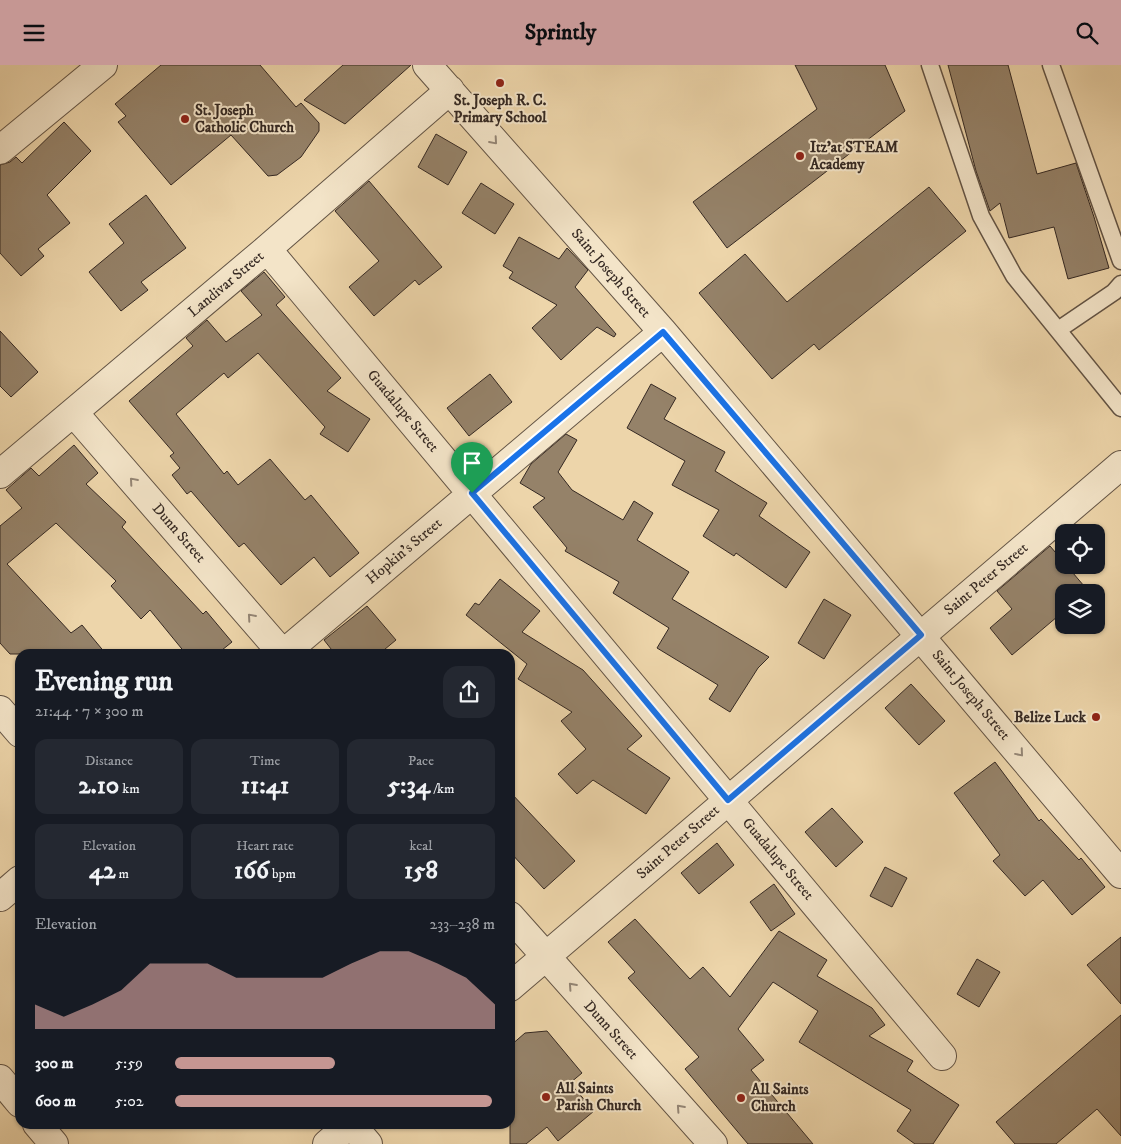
<!DOCTYPE html>
<html lang="en">
<head>
<meta charset="utf-8">
<style>
  :root { --surface:#171b24; --page:#242831; --text:#f1f3f6; --muted:#9ea1a6; --accent:#c59692 }
  body { margin:0; font-family:"IM FELL DW Pica",serif; background:var(--page); color:var(--text); height:100vh; display:flex; flex-direction:column; font-size:19px; white-space:nowrap }
  * { box-sizing:border-box; margin:0 }
  p { font-size:16px; color:var(--muted) }
  .icon { flex:none; width:28px; height:28px; fill:none; stroke:currentColor; stroke-width:2; stroke-linecap:round; stroke-linejoin:round }
  .map { position:relative; flex:1; overflow:hidden }
  .details { position:absolute; left:15px; top:584px; width:500px; height:480px; display:flex; flex-direction:column; background:var(--surface); border-radius:15px; box-shadow:0 1px 4px #0004 }
  .details>* { flex:none }
  .tools { position:absolute; left:1055px; top:459px; display:grid; gap:10px }
  .tools a { display:grid; place-items:center; width:50px; height:50px; border-radius:10px; background:var(--surface); box-shadow:0 1px 4px #0004; font-size:25px }
  .pin { position:absolute; display:grid; place-items:center; width:42px; height:42px; color:#fff; margin:-51px -21px; border-radius:50% 50% 50% 0; rotate:-45deg; box-shadow:0 0 5px #0007 }
  .pin .icon { rotate:45deg }
  .round { display:grid; place-items:center; flex:none; width:52px; height:52px; border-radius:15px; background:var(--page) }
  .headline { display:flex; align-items:center; justify-content:space-between; height:85px; padding:0 20px }
  h1 { font-size:28px; font-weight:700; line-height:38px }
  .stats { display:grid; grid-template-columns:repeat(3,1fr); gap:8px; height:85px; padding:5px 20px }
  .stats div { display:grid; align-content:center; border-radius:12px; background:var(--page); text-align:center }
  .stats b { font-size:25px; font-weight:700 }
  .stats small { font-size:14px; font-weight:400 }
  .stats p { font-size:14px }
  .chart { height:140px; padding:10px 20px }
  .chart p { display:flex; justify-content:space-between }
  .chart svg { width:100%; height:90px; margin-top:5px; fill:var(--accent); opacity:.7 }
  ul { padding:0 20px; list-style:none; font-size:16px }
  li { display:grid; grid-template-columns:80px 60px 1fr; align-items:center; height:38px }
  li i { height:12px; border-radius:6px; background:var(--accent) }
  header { display:flex; justify-content:space-between; align-items:center; height:65px; padding:0 20px; background:var(--accent); color:#111; font-size:22px; font-weight:700 }
  .map>svg:first-child { display:block }
  .building { fill:#958269; stroke:#352923 }
  .lines { fill:none; stroke-linecap:round; stroke-linejoin:round }
  .lane-casing { stroke:#635445; stroke-width:19 }
  .street-casing { stroke:#635445; stroke-width:30 }
  .lane { stroke:#f3e4c8; stroke-width:16 }
  .street { stroke:#f3e4c8; stroke-width:28 }
  .oneway { stroke:#948676 }
  .route-casing { stroke:#fff; stroke-width:10 }
  .route { stroke:#1a73e8; stroke-width:6 }
  .poi-dot { fill:#8f2418; stroke:#f3e4c8; stroke-width:2 }
  .labels { text-anchor:middle; dominant-baseline:central; stroke-width:4; stroke-linejoin:round; paint-order:stroke }
  .poi-label { font-size:15px; font-weight:bold; fill:#352923; stroke:#f3e4c8; text-anchor:start }
  .street-label { font-size:15px; fill:#352923; stroke:#f3e4c8 }
</style>
</head>
<body>
<header><svg class="icon" aria-label="menu" viewBox="0 0 24 24"><path d="M4 6h16M4 12h16M4 18h16"/></svg>Sprintly<svg class="icon" aria-label="search" viewBox="0 0 24 24"><circle cx="10" cy="10" r="6"/><path d="M15 15l6 6"/></svg></header>
<div class="map">
<svg width="1121" height="1079" viewBox="0 0 1121 1079">
  <rect width="100%" height="100%" fill="#edd5aa"/>
  <filter id="stains"><feTurbulence type="fractalNoise" baseFrequency=".004" numOctaves="4"/><feColorMatrix values="0 0 0 0 .2 0 0 0 0 .09 0 0 0 0 .02 0 0 0 .5 -.17"/></filter>
  <radialGradient id="worn" r=".72"><stop offset=".6" stop-color="#630" stop-opacity="0"/><stop offset="1" stop-color="#630" stop-opacity=".3"/></radialGradient>
  <path class="building" d="M 161,0 L 260,0 L 296,42 L 301,38 L 319,58 L 319,66 L 301,92 L 277,110 L 268,111 L 231,70 L 171,120 L 118,57 L 126,51 L 115,39 Z
    M 343,0 L 411,0 L 345,59 L 304,35 Z
    M 795,0 L 885,0 L 905,46 L 727,183 L 693,137 L 817,44 Z
    M 948,0 L 1008,0 L 1037,109 L 1076,98 L 1094,152 L 1109,203 L 1068,214 L 1054,162 L 1009,173 L 1000,138 L 990,146 L 976,106 Z
    M 64,57 L 91,86 L 47,130 L 70,158 L 38,184 L 44,191 L 21,211 L 0,188 L 0,100 L 10,97 L 16,92 L 22,98 Z
    M 436,69 L 467,87 L 448,120 L 418,102 Z
    M 369,116 L 442,202 L 419,220 L 415,215 L 374,251 L 349,222 L 379,196 L 335,146 Z
    M 481,118 L 514,139 L 495,169 L 462,148 Z
    M 929,122 L 966,166 L 819,285 L 814,279 L 772,314 L 699,228 L 745,189 L 787,237 Z
    M 146,130 L 186,183 L 141,217 L 148,225 L 121,246 L 89,207 L 124,178 L 109,159 Z
    M 519,172 L 559,194 L 567,183 L 569,185 L 588,205 L 575,222 L 616,269 L 614,272 L 597,262 L 561,295 L 532,263 L 557,240 L 509,213 L 513,207 L 503,201 Z
    M 264,207 L 285,232 L 276,240 L 341,313 L 327,326 L 370,354 L 348,387 L 320,369 L 325,362 L 258,288 L 228,313 L 224,308 L 176,349 L 224,409 L 227,406 L 238,420 L 270,394 L 305,435 L 311,430 L 359,488 L 330,512 L 314,492 L 281,520 L 244,478 L 239,482 L 191,426 L 187,429 L 172,410 L 180,403 L 170,391 L 174,388 L 129,336 L 193,281 L 186,273 L 207,255 L 226,277 L 262,250 L 241,226 Z
    M 0,266 L 38,307 L 11,332 L 0,321 Z
    M 490,309 L 512,337 L 469,371 L 447,343 Z
    M 651,319 L 676,333 L 664,354 L 725,387 L 715,406 L 767,438 L 759,451 L 810,487 L 786,523 L 736,488 L 734,491 L 703,471 L 719,445 L 672,420 L 685,396 L 627,363 Z
    M 566,369 L 577,375 L 558,407 L 572,425 L 623,455 L 634,436 L 653,448 L 637,475 L 689,507 L 672,534 L 769,592 L 758,603 L 730,647 L 709,634 L 718,620 L 657,583 L 669,563 L 613,528 L 619,517 L 565,486 L 567,483 L 533,442 L 545,433 L 520,418 L 531,399 Z
    M 74,380 L 98,408 L 86,419 L 126,457 L 122,462 L 203,549 L 206,546 L 232,577 L 217,589 L 186,589 L 150,545 L 141,554 L 111,521 L 116,516 L 56,458 L 7,499 L 71,568 L 82,560 L 106,589 L 10,589 L 0,578 L 0,461 L 22,443 L 6,425 L 31,403 L 39,411 Z
    M 1050,481 L 1090,528 L 1064,528 L 1064,546 L 1012,590 L 990,563 L 1012,544 L 997,526 Z
    M 500,514 L 540,546 L 522,567 L 583,605 L 642,671 L 627,684 L 670,713 L 646,749 L 593,715 L 577,729 L 558,709 L 586,684 L 561,656 L 572,647 L 518,614 L 527,599 L 466,550 L 475,538 L 479,540 Z
    M 824,534 L 851,550 L 824,594 L 798,578 Z
    M 367,541 L 396,575 L 379,589 L 335,589 L 324,575 Z
    M 911,619 L 945,656 L 919,680 L 885,643 Z
    M 995,697 L 1039,756 L 1041,754 L 1079,795 L 1081,793 L 1105,822 L 1072,850 L 1043,815 L 1025,831 L 993,796 L 1000,790 L 954,728 Z
    M 510,727 L 575,796 L 544,824 L 510,787 Z
    M 832,743 L 863,777 L 836,802 L 805,767 Z
    M 717,778 L 734,800 L 699,829 L 681,808 Z
    M 885,802 L 907,813 L 892,842 L 870,831 Z
    M 774,819 L 795,849 L 771,866 L 750,837 Z
    M 635,854 L 690,914 L 703,902 L 730,932 L 779,866 L 827,895 L 817,911 L 872,943 L 885,960 L 869,971 L 913,996 L 907,1006 L 959,1040 L 933,1079 L 915,1079 L 897,1066 L 911,1045 L 799,977 L 818,946 L 773,917 L 738,964 L 764,995 L 751,1005 L 813,1079 L 748,1079 L 685,1004 L 699,992 L 628,913 L 635,907 L 608,877 Z
    M 1121,872 L 1121,939 L 1087,900 Z
    M 977,894 L 1000,907 L 979,942 L 957,929 Z
    M 1121,950 L 1121,1071 L 1097,1044 L 1056,1079 L 1015,1079 L 996,1057 Z
    M 547,966 L 582,1008 L 570,1018 L 594,1046 L 558,1076 L 547,1062 L 526,1079 L 510,1079 L 510,981 L 525,968 Z"/>
  <g class="lines">
    <g class="lane-casing">
      <path id="lane" d="M 930,0 L 981,151 L 1014,211 L 1121,343
        M 1051,0 L 1121,196
        M 1058,265 L 1114,227 L 1121,219"/>
    </g>
    <g class="street-casing">
      <path id="street" d="M 427,0 L 663,267 L 1121,809
        M 0,85 L 103,0
        M 267,184 L 942,991
        M 74,348 L 283,589
        M 0,409 L 267,184 L 450,25
        M 283,589 L 663,267
        M 0,645 L 20,668
        M 0,832 L 20,815
        M 510,851 L 713,1079
        M 510,922 L 1121,400
        M 0,1014 L 20,1038
        M 37,1059 L 54,1079
        M 351,1059 L 368,1079
        M 327,1079 L 350,1059"/>
    </g>
    <use href="#lane" class="lane"/>
    <use href="#street" class="street"/>
  </g>
  <defs><path id="oneway-chevron" d="M-2-3.5L2.5 0L-2 3.5" fill="none" stroke-width="1.6" stroke-linecap="round" stroke-linejoin="round" transform="scale(1.25)"/></defs>
  <g class="oneway">
    <use href="#oneway-chevron" transform="translate(494 76) rotate(49)"/>
    <use href="#oneway-chevron" transform="translate(133 416) rotate(-131)"/>
    <use href="#oneway-chevron" transform="translate(251 552) rotate(-131)"/>
    <use href="#oneway-chevron" transform="translate(1020 688) rotate(50)"/>
    <use href="#oneway-chevron" transform="translate(572 921) rotate(-132)"/>
    <use href="#oneway-chevron" transform="translate(680 1043) rotate(-132)"/>
  </g>
  <g class="lines">
    <g class="route-casing">
      <path id="route" d="M 663,267 L 921,570 L 728,735 L 472,428 Z"/>
    </g>
    <use href="#route" class="route"/>
  </g>
  <g class="poi-dot">
    <circle cx="500" cy="18" r="5"/>
    <circle cx="185" cy="54" r="5"/>
    <circle cx="800" cy="91" r="5"/>
    <circle cx="1096" cy="652" r="5"/>
    <circle cx="546" cy="1032" r="5"/>
    <circle cx="741" cy="1033" r="5"/>
  </g>
  <g class="labels">
    <g class="poi-label">
      <text x="500" y="35" text-anchor="middle">St. Joseph R. C.<tspan x="500" dy="17">Primary School</tspan></text>
      <text x="195" y="45">St. Joseph<tspan x="195" dy="17">Catholic Church</tspan></text>
      <text x="810" y="82">Itz'at STEAM<tspan x="810" dy="17">Academy</tspan></text>
      <text x="1086" y="652" text-anchor="end">Belize Luck</text>
      <text x="556" y="1023">All Saints<tspan x="556" dy="17">Parish Church</tspan></text>
      <text x="751" y="1024">All Saints<tspan x="751" dy="17">Church</tspan></text>
    </g>
    <g class="street-label">
      <text transform="translate(611 208) rotate(49)">Saint Joseph Street</text>
      <text transform="translate(226 219) rotate(-40)">Landivar Street</text>
      <text transform="translate(403 346) rotate(50)">Guadalupe Street</text>
      <text transform="translate(179 468) rotate(49)">Dunn Street</text>
      <text transform="translate(404 486) rotate(-40)">Hopkin's Street</text>
      <text transform="translate(986 514) rotate(-40)">Saint Peter Street</text>
      <text transform="translate(971 630) rotate(50)">Saint Joseph Street</text>
      <text transform="translate(678 777) rotate(-41)">Saint Peter Street</text>
      <text transform="translate(778 794) rotate(50)">Guadalupe Street</text>
      <text transform="translate(611 965) rotate(48)">Dunn Street</text>
    </g>
  </g>
  <rect width="100%" height="100%" filter="url(#stains)"/>
  <rect width="100%" height="100%" fill="url(#worn)"/>
</svg>
<div class="tools">
<a><svg class="icon" aria-label="locate" viewBox="0 0 24 24"><circle cx="12" cy="12" r="6"/><path d="M12 2v4M12 18v4M2 12h4M18 12h4"/></svg></a>
<a><svg class="icon" aria-label="layers" viewBox="0 0 24 24"><path d="M12 4l9 5-9 5-9-5zM3 14l9 5 9-5"/></svg></a>
</div>
<div class="pin" style="left:472px;top:428px;background:#1e9e55"><svg class="icon" aria-label="arrive" viewBox="0 0 24 24"><path d="M6 21V4h12l-3 4 3 4H6"/></svg></div>
<section class="details">
<div class="headline"><div><h1>Evening run</h1><p>21:44 · 7 × 300 m</p></div><a class="round"><svg class="icon" aria-label="share" viewBox="0 0 24 24"><path d="M12 15V3M7 8l5-5 5 5M5 13v7h14v-7"/></svg></a></div>
<div class="stats">
<div><p>Distance</p><b>2.10<small> km</small></b></div>
<div><p>Time</p><b>11:41</b></div>
<div><p>Pace</p><b>5:34<small> /km</small></b></div>
</div>
<div class="stats">
<div><p>Elevation</p><b>42<small> m</small></b></div>
<div><p>Heart rate</p><b>166<small> bpm</small></b></div>
<div><p>kcal</p><b>158</b></div>
</div>
<div class="chart"><p><span>Elevation</span>233–238 m</p>
<svg viewBox="0 0 160 44" preserveAspectRatio="none"><path d="M0 44V32L10 38L20 32L30 25L40 12L50 12L60 12L70 19L80 19L90 19L100 19L110 12L120 6L130 6L140 12L150 19L160 32V44z"/></svg>
</div>
<ul>
<li><b>300 m</b>5:59<i style="width:50%"></i></li>
<li><b>600 m</b>5:02<i style="width:99%"></i></li>
</ul>
</section>
</div>
</body>
</html>
